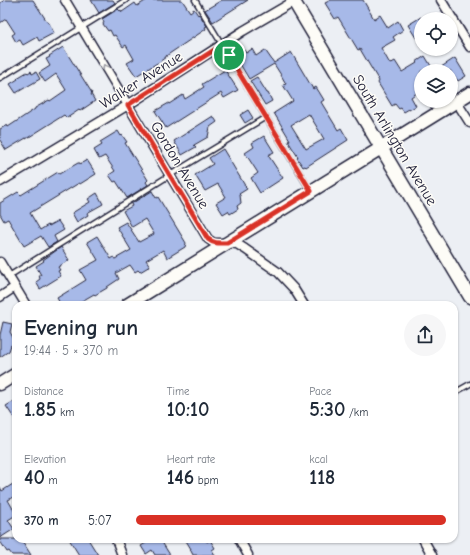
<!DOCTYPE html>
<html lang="en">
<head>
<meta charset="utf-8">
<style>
  :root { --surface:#fff; --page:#f6f6f7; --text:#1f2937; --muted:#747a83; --accent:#d93025 }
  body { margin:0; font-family:"Comic Neue",sans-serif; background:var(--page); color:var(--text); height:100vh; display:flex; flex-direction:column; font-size:15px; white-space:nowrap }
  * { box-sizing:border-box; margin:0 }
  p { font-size:13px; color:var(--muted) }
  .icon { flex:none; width:22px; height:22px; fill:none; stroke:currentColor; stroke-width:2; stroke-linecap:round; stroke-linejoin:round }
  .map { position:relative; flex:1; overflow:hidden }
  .side { position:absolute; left:12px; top:301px; width:446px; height:242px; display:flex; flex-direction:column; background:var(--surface); border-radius:12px; box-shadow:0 1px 3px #0004 }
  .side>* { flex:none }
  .fabs { position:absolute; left:414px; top:12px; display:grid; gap:8px }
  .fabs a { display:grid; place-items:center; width:44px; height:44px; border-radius:50%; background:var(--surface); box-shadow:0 1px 3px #0004; font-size:20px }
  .pin { position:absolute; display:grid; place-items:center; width:34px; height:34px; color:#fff; margin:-17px; border:2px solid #fff; border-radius:50%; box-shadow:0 1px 4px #0007 }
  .round { display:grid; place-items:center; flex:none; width:42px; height:42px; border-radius:21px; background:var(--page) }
  .overview { display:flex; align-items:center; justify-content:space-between; height:68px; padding:0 12px }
  h1 { font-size:22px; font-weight:700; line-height:30px }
  .stats { display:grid; grid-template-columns:repeat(3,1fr); gap:6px; height:68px; padding:4px 12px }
  .stats div { display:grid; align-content:center }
  .stats b { font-size:20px; font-weight:700 }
  .stats small { font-size:11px; font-weight:400 }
  .stats p { font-size:11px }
  ul { padding:0 12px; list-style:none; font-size:13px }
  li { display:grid; grid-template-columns:64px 48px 1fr; align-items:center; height:30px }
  li i { height:10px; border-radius:5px; background:var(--accent) }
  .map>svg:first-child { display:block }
  .building { fill:#a7b9e8; stroke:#22223b; fill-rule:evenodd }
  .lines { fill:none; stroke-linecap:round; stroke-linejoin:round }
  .lane-casing { stroke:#22223b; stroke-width:7 }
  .street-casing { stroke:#22223b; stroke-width:11 }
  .secondary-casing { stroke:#22223b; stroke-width:15 }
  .lane { stroke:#fdfcf7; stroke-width:4 }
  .street { stroke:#fdfcf7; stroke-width:8 }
  .secondary { stroke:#fdfcf7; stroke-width:12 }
  .oneway { stroke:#9a9aa2 }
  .route-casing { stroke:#fff; stroke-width:8 }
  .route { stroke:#d93025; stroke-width:5 }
  .labels { text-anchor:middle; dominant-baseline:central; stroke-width:3; stroke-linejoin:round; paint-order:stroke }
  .street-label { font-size:15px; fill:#22223b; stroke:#fdfcf7 }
</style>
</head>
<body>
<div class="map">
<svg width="470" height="555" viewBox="0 0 470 555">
  <rect width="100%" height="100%" fill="#eceff4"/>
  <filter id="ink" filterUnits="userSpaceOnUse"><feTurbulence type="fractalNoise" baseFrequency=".025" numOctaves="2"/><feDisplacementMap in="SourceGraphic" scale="8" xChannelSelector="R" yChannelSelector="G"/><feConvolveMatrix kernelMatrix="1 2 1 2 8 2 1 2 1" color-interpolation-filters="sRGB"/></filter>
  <g filter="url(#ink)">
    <path class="building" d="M 5,0 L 33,0 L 48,23 L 49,23 L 54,33 L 39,41 L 37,37 L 23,45 L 20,40 L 16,42 L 12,35 L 15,33 L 6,19 L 0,23 L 0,3 Z
      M 91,0 L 113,0 L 115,3 L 99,13 Z
      M 147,0 L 182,0 L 190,12 L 194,9 L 198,15 L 199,14 L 207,26 L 205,27 L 206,29 L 166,56 L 166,57 L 159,62 L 136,76 L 127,63 L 134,59 L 126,45 L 123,47 L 115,35 L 113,36 L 110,30 L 108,31 L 103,24 L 104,22 L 102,19 L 118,9 L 120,11 L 121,10 L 122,12 L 135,3 L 137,6 Z
      M 222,0 L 248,0 L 213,22 L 205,10 Z
      M 331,0 L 363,0 L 374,19 L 380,15 L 388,28 L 398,21 L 403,30 L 393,37 L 395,40 L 381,48 L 390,64 L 395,61 L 402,72 L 417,63 L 416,62 L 425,56 L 434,71 L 421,71 L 421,90 L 411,97 L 416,106 L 409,110 L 409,109 L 404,112 L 401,108 L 399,109 L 395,104 L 392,106 L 378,83 L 379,81 L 370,66 L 360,49 L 358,50 L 338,17 L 335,19 L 325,3 Z
      M 421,17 L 421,35 L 416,38 L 408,25 Z
      M 63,47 L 92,93 L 91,94 L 95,101 L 80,111 L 79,110 L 67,118 L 64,115 L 26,139 L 26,138 L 6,150 L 0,140 L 0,129 L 7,125 L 8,127 L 35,109 L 35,108 L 49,100 L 50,101 L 66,90 L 56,74 L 45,82 L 39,73 L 50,66 L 46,59 L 50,57 L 49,56 Z
      M 252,49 L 256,56 L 265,50 L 274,63 L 291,52 L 313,89 L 316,87 L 324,100 L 321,102 L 338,130 L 341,128 L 348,140 L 306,167 L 305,166 L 303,167 L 297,158 L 298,157 L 288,141 L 290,140 L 274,113 L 293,101 L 283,85 L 286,84 L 281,75 L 274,64 L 249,79 L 237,59 L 238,58 L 236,55 L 244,50 L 246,53 ZM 309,114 L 324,139 L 306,149 L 291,125 Z
      M 455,58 L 466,76 L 458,81 L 455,77 L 451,80 L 451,71 L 435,71 Z
      M 225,70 L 238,90 L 224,98 L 221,93 L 166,128 L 155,111 L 169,103 L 169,104 L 183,95 L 185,99 L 204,87 L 202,84 Z
      M 31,71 L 32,74 L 36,72 L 40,79 L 16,93 L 10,84 L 18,79 L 17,78 L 27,72 L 28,73 Z
      M 257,77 L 267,93 L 268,93 L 272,101 L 265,105 L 250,81 Z
      M 248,110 L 253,118 L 245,123 L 240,115 Z
      M 213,116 L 217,122 L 210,127 L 208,137 L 194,145 L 196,147 L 182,155 L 174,141 Z
      M 118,131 L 121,136 L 122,135 L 127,142 L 125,143 L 148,180 L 146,182 L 148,185 L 127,198 L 116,181 L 114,182 L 109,175 L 115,171 L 105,156 L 99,159 L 94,150 L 102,145 L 100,142 Z
      M 264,136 L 274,152 L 268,155 L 283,178 L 260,193 L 251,178 L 258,173 L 245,153 L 254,147 L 252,143 Z
      M 223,149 L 247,189 L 239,194 L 240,195 L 241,203 L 237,206 L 238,209 L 230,214 L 228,211 L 223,214 L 216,203 L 226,197 L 218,184 L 205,191 L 195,175 L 213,164 L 209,158 Z
      M 87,160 L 96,174 L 80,184 L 79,183 L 30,213 L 40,230 L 48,225 L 49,226 L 58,221 L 64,230 L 54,236 L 57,242 L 48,247 L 41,236 L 24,246 L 8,219 L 4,221 L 0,214 L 0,203 L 18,192 L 21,195 L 58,172 L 59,174 L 78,163 L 80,163 L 80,164 Z
      M 152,191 L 156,198 L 158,197 L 186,243 L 185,247 L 167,258 L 163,250 L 146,260 L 150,266 L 140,272 L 138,270 L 135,272 L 130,265 L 116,273 L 119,279 L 107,287 L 107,288 L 95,295 L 94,294 L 75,305 L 61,305 L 57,298 L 86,280 L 80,270 L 98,260 L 87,242 L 97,236 L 111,259 L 114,257 L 115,259 L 131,250 L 117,227 L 126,222 L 139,242 L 154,234 L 145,219 L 132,227 L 123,211 L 132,206 L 131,204 Z
      M 97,193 L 103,204 L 87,213 L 88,215 L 77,222 L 72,213 L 90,202 L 88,199 Z
      M 61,247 L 69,260 L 58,267 L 60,270 L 58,271 L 61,276 L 40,289 L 36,282 L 40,279 L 39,275 L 41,275 L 36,266 L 44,261 L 43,260 Z
      M 3,322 L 12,324 L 10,332 L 16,343 L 16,346 L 11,345 L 9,351 L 0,357 L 0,335 Z
      M 16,400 L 16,421 L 6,406 Z
      M 16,482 L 16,496 L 8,500 L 16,514 L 16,515 L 8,520 L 14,529 L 0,538 L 0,487 L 2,491 Z
      M 0,539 L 21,539 L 31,555 L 12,555 L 9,551 L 7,552 L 0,541 Z
      M 69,539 L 88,539 L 98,555 L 79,555 Z
      M 152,539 L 160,539 L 170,555 L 155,555 L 152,550 L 146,554 L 141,546 Z
      M 185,539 L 205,539 L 207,542 L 210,540 L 215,548 L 212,550 L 215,555 L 193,555 L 190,549 L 191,549 Z"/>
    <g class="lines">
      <g class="lane-casing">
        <path id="lane" d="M 195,0 L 310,190
          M 0,78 L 126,0
          M 9,276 L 170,175 L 266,117
          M 454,393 L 470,384"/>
      </g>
      <g class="street-casing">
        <path id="street" d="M 65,0 L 208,239 L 214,243 L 227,243 L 237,244 L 245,249 L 278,272 L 294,289 L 304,305
          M 441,0 L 470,47
          M 456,101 L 470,123
          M 0,182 L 128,105 L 243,31 L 296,0
          M 0,262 L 26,305
          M 0,297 L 15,287
          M 116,539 L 122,555
          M 239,539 L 248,555
          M 423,539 L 432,555"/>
      </g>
      <g class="secondary-casing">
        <path id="secondary" d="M 293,0 L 470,297
          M 127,305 L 470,93
          M 0,384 L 16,374"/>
      </g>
      <use href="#lane" class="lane"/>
      <use href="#street" class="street"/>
      <use href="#secondary" class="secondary"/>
    </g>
    <defs><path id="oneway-chevron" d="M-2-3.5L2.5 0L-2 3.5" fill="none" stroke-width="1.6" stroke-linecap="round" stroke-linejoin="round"/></defs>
    <use class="oneway" href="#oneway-chevron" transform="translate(105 67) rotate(-121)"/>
  </g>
  <g class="lines" filter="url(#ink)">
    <g class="route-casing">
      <path id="route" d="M 222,45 L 311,191 L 227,243 C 220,243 214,244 208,239 L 128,105 Z"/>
    </g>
    <use href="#route" class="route"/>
  </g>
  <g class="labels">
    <g class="street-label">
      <text transform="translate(141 80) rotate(-32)">Walker Avenue</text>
      <text transform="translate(395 140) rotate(59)">South Arlington Avenue</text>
      <text transform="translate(180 165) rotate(59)">Gordon Avenue</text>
    </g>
  </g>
</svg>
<div class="fabs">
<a><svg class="icon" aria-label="locate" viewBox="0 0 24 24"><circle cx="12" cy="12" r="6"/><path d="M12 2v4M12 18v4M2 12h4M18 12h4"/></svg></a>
<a><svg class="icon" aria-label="layers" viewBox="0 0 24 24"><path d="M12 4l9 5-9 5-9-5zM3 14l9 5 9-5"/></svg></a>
</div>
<div class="pin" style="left:229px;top:55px;background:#1e9e55"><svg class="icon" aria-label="arrive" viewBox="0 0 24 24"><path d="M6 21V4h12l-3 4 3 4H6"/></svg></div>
<section class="side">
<div class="overview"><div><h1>Evening run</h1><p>19:44 · 5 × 370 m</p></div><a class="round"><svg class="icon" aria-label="share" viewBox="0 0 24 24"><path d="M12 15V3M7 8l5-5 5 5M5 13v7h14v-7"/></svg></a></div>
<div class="stats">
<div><p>Distance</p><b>1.85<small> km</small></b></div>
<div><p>Time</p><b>10:10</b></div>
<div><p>Pace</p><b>5:30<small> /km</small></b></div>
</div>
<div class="stats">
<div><p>Elevation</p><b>40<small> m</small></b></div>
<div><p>Heart rate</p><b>146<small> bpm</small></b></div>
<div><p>kcal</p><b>118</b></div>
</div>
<ul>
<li><b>370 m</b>5:07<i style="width:100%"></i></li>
</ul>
</section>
</div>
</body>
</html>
